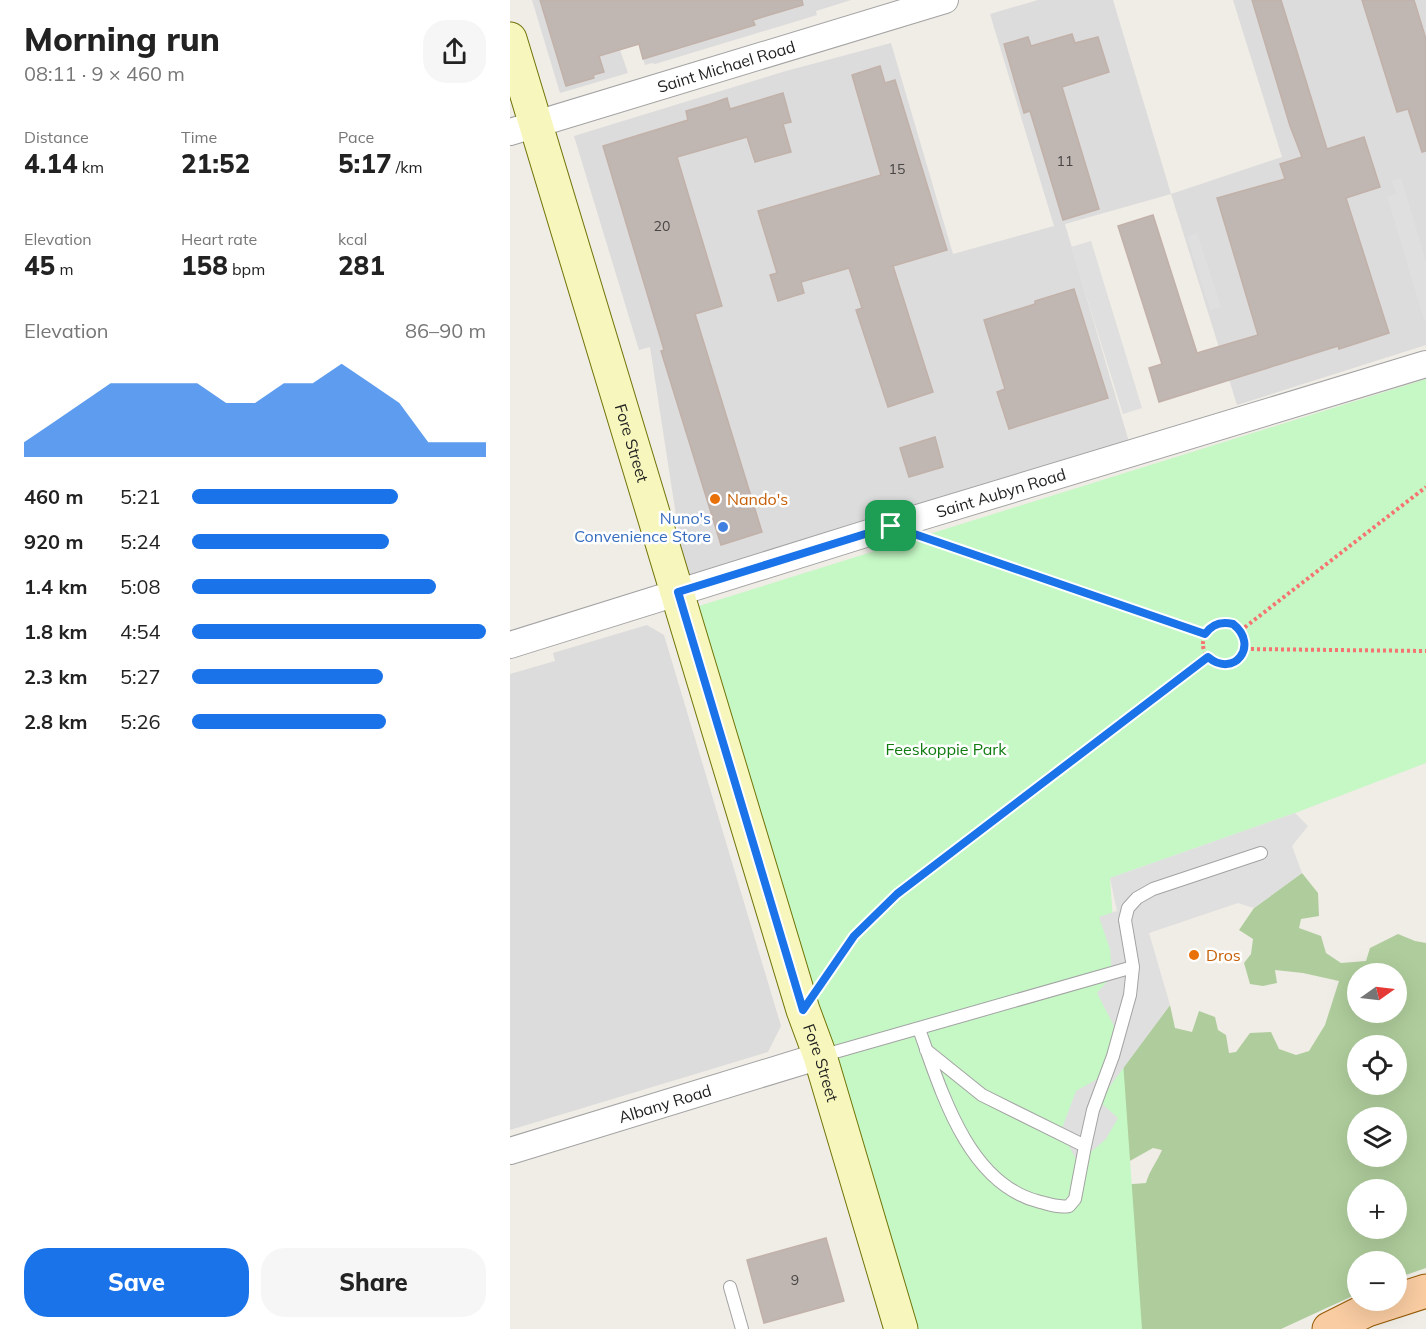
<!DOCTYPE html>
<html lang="en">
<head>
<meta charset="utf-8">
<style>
  :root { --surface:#fff; --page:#f6f6f6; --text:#222; --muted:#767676; --accent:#1a73e8 }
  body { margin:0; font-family:Mulish,sans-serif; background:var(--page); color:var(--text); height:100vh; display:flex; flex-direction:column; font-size:22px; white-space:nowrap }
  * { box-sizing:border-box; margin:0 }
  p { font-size:20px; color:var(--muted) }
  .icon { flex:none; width:33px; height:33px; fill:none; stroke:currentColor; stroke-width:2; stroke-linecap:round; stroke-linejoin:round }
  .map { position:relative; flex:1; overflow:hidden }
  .drawer { display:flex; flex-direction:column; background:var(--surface); width:510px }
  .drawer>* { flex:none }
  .needle { width:39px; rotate:76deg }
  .buttons { position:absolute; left:837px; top:963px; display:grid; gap:12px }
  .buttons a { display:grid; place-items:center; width:60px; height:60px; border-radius:50%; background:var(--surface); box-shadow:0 6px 24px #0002; font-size:30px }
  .pin { position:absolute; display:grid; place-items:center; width:51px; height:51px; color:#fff; margin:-26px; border-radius:12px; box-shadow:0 3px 9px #0006 }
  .round { display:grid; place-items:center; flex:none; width:63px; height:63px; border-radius:24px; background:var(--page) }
  .headline { display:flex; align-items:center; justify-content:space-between; height:102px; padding:0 24px }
  h1 { font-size:33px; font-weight:800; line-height:45px }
  .figures { display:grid; grid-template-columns:repeat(3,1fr); gap:9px; height:102px; padding:6px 24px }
  .figures div { display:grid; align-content:center }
  .figures b { font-size:26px; font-weight:800 }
  .figures small { font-size:16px; font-weight:400 }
  .figures p { font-size:16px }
  .chart { height:168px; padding:12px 24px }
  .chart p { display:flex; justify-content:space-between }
  .chart svg { width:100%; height:108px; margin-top:6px; fill:var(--accent); opacity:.7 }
  .primary-button { display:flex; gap:12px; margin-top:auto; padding:12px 24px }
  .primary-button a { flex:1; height:69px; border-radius:24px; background:var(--accent); color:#fff; font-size:24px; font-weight:800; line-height:69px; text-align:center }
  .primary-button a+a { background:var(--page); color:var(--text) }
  ul { padding:0 24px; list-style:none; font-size:20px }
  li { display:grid; grid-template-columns:96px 72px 1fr; align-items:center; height:45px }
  li i { height:15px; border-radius:8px; background:var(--accent) }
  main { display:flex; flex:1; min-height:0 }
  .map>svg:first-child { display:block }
  .residential { fill:#dddcdc }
  .forest { fill:#afcd9c; fill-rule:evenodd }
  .park { fill:#c5f8c5 }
  .parking { fill:#dfdfdf }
  .building { fill:#c0b7b2; stroke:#c1b1a9; stroke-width:1.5 }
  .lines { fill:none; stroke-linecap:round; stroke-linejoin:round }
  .lane-casing { stroke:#a3a3a3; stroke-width:14 }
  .street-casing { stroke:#a3a3a3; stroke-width:28 }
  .secondary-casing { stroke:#717409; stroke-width:35 }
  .primary-casing { stroke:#955a05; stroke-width:35 }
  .path { stroke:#f57471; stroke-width:4; stroke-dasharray:3 3; stroke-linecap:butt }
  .lane { stroke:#fff; stroke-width:12 }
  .street { stroke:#fff; stroke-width:26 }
  .secondary { stroke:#f7f6bc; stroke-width:33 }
  .primary { stroke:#f9cca2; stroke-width:33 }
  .route-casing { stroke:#fff; stroke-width:12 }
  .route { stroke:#1a73e8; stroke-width:8 }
  .food-dot { fill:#e8710a; stroke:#fff; stroke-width:2 }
  .shop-dot { fill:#3f7fe0; stroke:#fff; stroke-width:2 }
  .labels { text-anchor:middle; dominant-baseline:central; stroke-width:5; stroke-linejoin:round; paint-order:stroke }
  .number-label { font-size:14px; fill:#474544 }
  .street-label { font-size:16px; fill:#1f1f1f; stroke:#fff }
  .food-label { font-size:16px; fill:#c56008; stroke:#fff; text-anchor:start }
  .shop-label { font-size:16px; fill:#366cbe; stroke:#fff; text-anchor:end }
  .park-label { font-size:16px; fill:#0f7b10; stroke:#fff }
</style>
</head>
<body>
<main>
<section class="drawer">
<div class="headline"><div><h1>Morning run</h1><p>08:11 · 9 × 460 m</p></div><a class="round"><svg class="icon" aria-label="share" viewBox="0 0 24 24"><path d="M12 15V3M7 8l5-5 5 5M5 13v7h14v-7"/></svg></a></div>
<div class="figures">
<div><p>Distance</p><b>4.14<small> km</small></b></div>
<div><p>Time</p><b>21:52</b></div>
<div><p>Pace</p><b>5:17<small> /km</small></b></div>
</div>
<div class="figures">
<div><p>Elevation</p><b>45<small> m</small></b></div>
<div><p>Heart rate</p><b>158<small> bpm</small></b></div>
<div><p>kcal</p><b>281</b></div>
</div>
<div class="chart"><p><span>Elevation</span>86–90 m</p>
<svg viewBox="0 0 160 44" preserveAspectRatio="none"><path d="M0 44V38L10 30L20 22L30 14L40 14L50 14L60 14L70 22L80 22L90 14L100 14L110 6L120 14L130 22L140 38L150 38L160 38V44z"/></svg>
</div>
<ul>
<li><b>460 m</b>5:21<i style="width:70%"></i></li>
<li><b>920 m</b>5:24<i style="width:67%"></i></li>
<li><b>1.4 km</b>5:08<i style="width:83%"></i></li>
<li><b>1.8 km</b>4:54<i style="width:100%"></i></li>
<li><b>2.3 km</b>5:27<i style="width:65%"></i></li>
<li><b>2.8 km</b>5:26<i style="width:66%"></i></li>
</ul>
<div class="primary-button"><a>Save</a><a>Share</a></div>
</section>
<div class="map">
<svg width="916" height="1329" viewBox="0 0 916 1329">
  <rect width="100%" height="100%" fill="#f0ece6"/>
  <path class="residential" d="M 22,0 L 341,0 L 306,11 L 307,15 L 145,64 L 142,63 L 135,65 L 128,41 L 109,47 L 118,73 L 50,93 Z
    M 528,0 L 603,0 L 661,194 L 772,157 L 723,0 L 916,0 L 916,345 L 727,405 L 661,194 L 555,224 L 619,442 L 176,580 L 140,347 L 129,350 L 64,136 L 276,71 L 381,43 L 443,254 L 544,226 L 480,14 Z
    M 137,625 L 154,635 L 271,1026 L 258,1052 L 0,1130 L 0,674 L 45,661 L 43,653 Z"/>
  <path class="forest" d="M 792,873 L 808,893 L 809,916 L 791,919 L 789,928 L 811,936 L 816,953 L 831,963 L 856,961 L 860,948 L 888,934 L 905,941 L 916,943 L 916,1268 L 887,1278 L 886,1262 L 848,1262 L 847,1294 L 771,1329 L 534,1329 L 610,1185 L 636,1183 C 639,1171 647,1162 652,1150 L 643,1148 L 618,1162 L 588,1101 L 660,1005 L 665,1028 L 682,1032 L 689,1011 L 705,1017 L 708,1030 L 716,1035 L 719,1053 L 726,1052 L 740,1033 L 761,1032 L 769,1049 L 786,1055 L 799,1051 L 815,1025 L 829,981 L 793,973 L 765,970 L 767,983 L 753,986 L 740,984 L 734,963 L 741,954 L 743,939 L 729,930 L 744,908 ZM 848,974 L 886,974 L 886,1012 L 848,1012 ZM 848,1046 L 886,1046 L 886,1084 L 848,1084 ZM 848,1118 L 886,1118 L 886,1156 L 848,1156 ZM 848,1190 L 886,1190 L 886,1228 L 848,1228 Z"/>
  <path class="park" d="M 916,379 L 916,763 L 785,813 L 600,878 L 632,1329 L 395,1329 L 176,610 Z"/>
  <path class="parking" d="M 891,178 L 916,262 L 916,319 L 914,320 L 877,196 L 886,194 L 882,181 Z
    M 687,233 L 711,307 L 700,310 L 677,237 Z
    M 581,241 L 632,408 L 613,414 L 561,247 Z
    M 785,813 L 798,826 L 782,846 L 792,873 L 744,908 L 728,903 L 639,933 L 660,1005 L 589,1101 L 608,1118 L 596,1139 L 568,1163 L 551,1131 L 566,1091 L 587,1079 L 597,1063 L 606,1030 L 587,993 L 602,976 L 600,949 L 589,917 L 607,911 L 600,878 Z"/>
  <path class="building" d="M 30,0 L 292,0 L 293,5 L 243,20 L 245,25 L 133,59 L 129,44 L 89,56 L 94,72 L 83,75 L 84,78 L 56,86 Z
    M 742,0 L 771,0 L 817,149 L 854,137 L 870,187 L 836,198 L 879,333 L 829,349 L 828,346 L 649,402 L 639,368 L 652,364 L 608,226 L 643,215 L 687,353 L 748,335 L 707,198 L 775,179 L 770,164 L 792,157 L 780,126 Z
    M 852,0 L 904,0 L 916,39 L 916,151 L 912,152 L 898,109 L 887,112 Z
    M 562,34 L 565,43 L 588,37 L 599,72 L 552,87 L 589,209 L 553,220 L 520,111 L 514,113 L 494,44 L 518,37 L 521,46 Z
    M 370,66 L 375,83 L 385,80 L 437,250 L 383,266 L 423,392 L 378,407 L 346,310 L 352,308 L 339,268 L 291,282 L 294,293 L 268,301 L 260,275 L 267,273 L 248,211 L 371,175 L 342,75 Z
    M 273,93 L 281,122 L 273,124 L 281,152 L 245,162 L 237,137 L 167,157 L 212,306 L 185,314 L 252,532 L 211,545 L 151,351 L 154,350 L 93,146 L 178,120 L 176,111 L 200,104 L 217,98 L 220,109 Z
    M 564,289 L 598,398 L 499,429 L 487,392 L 495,389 L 474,320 L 525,304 L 525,301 Z
    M 425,437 L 433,467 L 399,477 L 390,448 Z
    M 316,1238 L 334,1301 L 254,1323 L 237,1260 Z"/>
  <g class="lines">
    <g class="lane-casing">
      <path id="lane" d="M 409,1029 C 431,1090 457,1182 527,1201 C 538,1204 548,1208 559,1206 L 565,1199 L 575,1146
        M 416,1050 L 472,1095 L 575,1146 L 583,1110 L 603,1056 L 620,995 L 623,967 L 615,920 L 618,908 L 627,898 L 643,889 L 751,853
        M 311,1056 L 623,967
        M 220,1287 L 232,1329"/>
    </g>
    <g class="street-casing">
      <g id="street">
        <path id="s1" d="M 0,132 L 435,0"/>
        <path id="s2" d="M 0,645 L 381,526 L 916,364"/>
        <path id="s3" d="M 0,1151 L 310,1056"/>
      </g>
    </g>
    <g class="secondary-casing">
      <g id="secondary">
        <path id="s4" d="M 0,39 L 293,1010 L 310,1056 L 391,1329"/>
      </g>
    </g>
    <g class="primary-casing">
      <path id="primary" d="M 819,1329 L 857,1310 L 916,1291"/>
    </g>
    <path class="path" d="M 421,540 L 695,634
      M693 644a21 21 0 1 1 42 0a21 21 0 1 1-42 0Z
      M 730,631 L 916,487
      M 735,649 L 916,651
      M 312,982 L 344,936 L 387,894 L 698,657"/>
    <use href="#lane" class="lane"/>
    <use href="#street" class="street"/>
    <use href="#secondary" class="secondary"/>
    <use href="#primary" class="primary"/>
  </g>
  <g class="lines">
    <g class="route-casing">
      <path id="route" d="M 381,526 L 695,634 C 702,624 711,621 723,624 C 750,645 724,679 698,657 L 387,894 L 344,936 L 293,1010 L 168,592 Z"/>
    </g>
    <use href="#route" class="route"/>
  </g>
  <g class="food-dot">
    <circle cx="205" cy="499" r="6"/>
    <circle cx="684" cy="955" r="6"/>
  </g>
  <circle class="shop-dot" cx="213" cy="527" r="6"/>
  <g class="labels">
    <g class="number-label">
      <text x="555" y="161">11</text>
      <text x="387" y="169">15</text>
      <text x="152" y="226">20</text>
      <text x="285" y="1280">9</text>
    </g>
    <g class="street-label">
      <text stroke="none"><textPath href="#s1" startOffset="226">Saint Michael Road</textPath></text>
      <text stroke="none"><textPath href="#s4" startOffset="422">Fore Street</textPath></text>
      <text stroke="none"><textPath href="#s2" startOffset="514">Saint Aubyn Road</textPath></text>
      <text stroke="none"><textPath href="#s4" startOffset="1070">Fore Street</textPath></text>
      <text stroke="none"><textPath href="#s3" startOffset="162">Albany Road</textPath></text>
    </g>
    <g class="food-label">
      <text x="217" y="499">Nando's</text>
      <text x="696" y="955">Dros</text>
    </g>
    <g class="shop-label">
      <text x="201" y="518">Nuno's<tspan x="201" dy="18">Convenience Store</tspan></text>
    </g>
    <g class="park-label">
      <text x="436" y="749">Feeskoppie Park</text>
    </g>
  </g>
</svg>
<div class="buttons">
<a><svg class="needle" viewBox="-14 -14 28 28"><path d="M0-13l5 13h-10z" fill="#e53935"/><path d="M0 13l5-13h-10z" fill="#767676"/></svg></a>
<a><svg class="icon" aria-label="locate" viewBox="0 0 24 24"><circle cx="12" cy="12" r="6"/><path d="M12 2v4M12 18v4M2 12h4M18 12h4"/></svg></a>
<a><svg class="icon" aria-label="layers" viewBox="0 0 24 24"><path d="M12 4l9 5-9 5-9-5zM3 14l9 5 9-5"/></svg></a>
<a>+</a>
<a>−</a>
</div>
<div class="pin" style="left:381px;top:526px;background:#1e9e55"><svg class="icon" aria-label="arrive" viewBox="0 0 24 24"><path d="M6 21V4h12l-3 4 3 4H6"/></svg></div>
</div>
</main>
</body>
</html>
